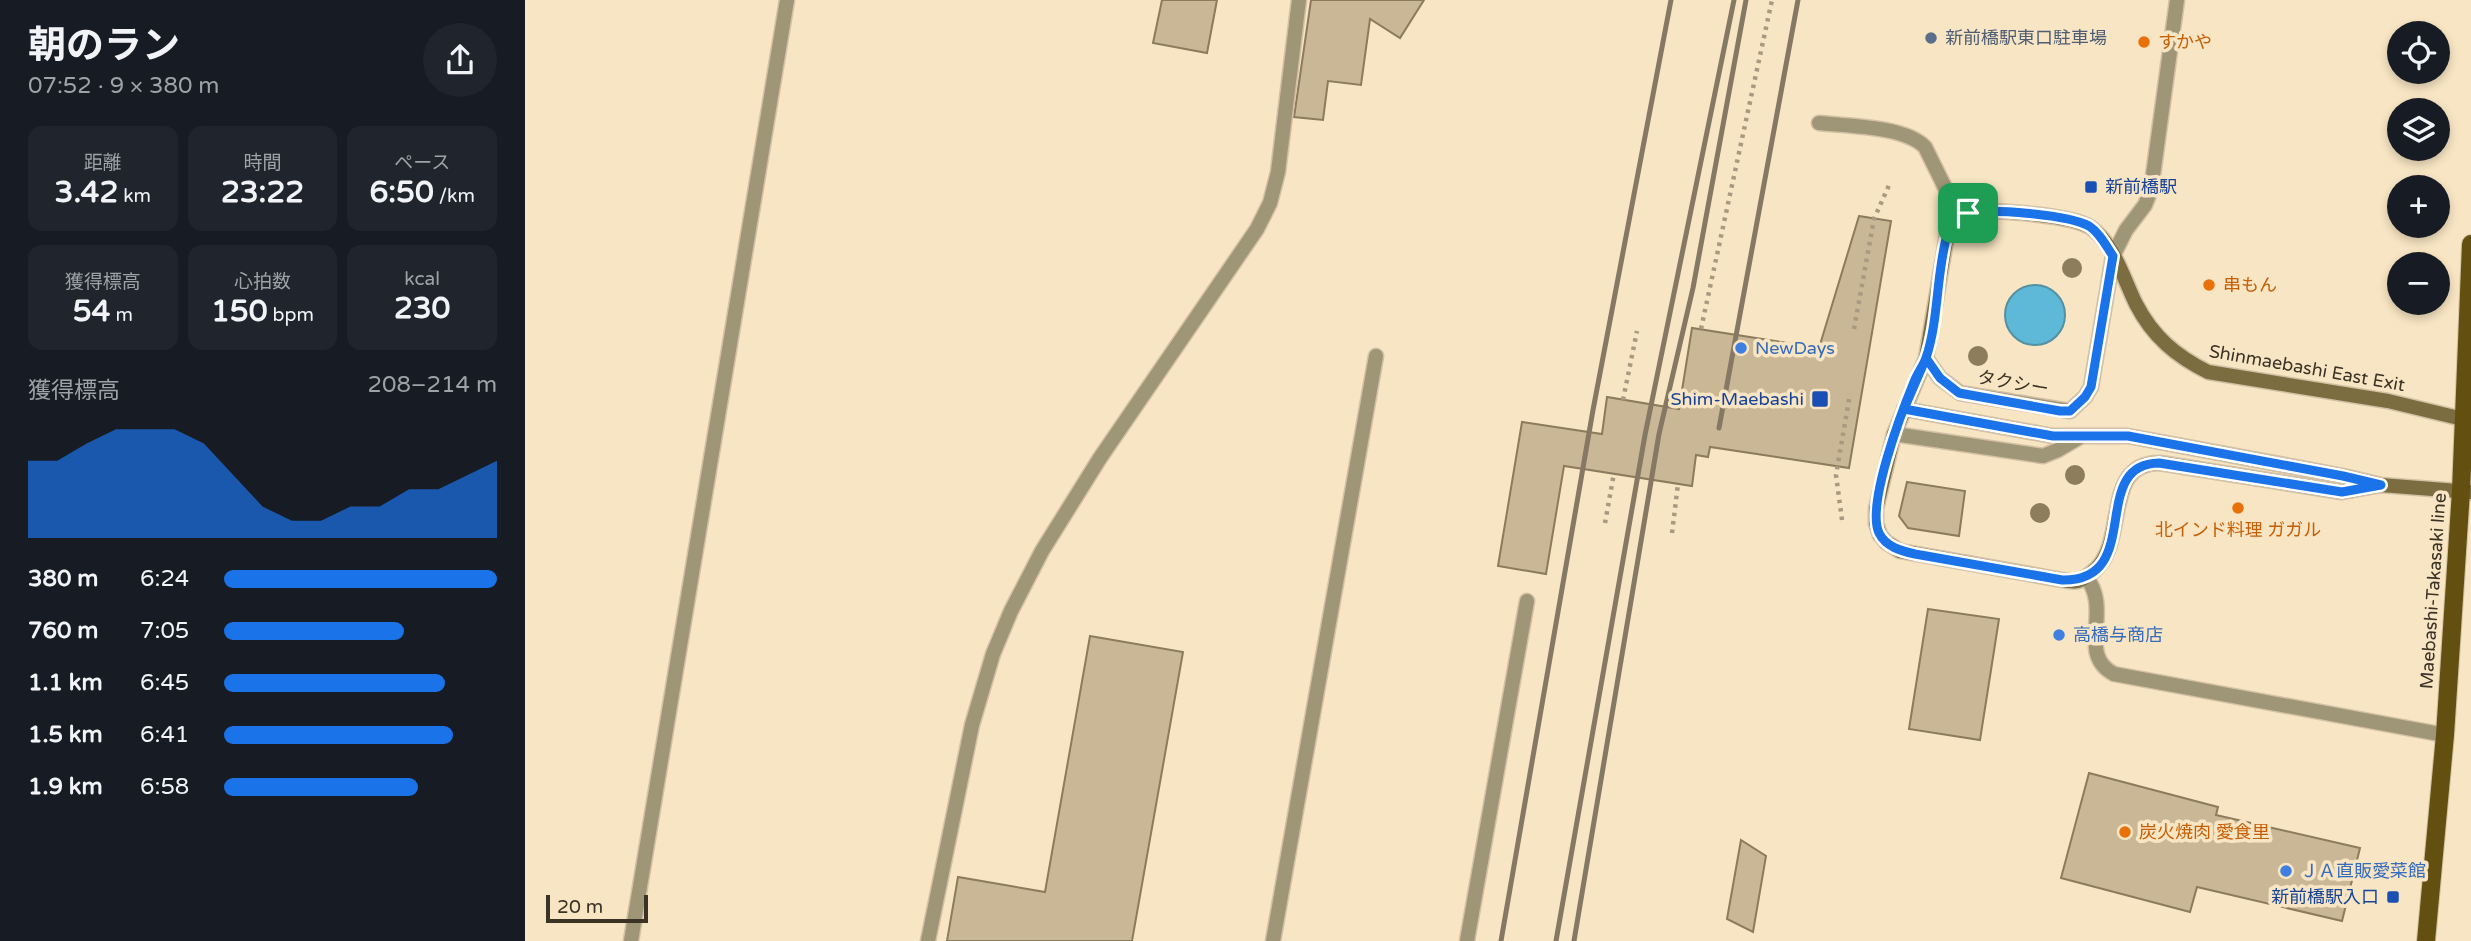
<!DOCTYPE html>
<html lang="ja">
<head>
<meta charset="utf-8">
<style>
  :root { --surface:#171b24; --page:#20242c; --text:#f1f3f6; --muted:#9ea1a6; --accent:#1a73e8 }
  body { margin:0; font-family:"Varela Round","Noto Sans JP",sans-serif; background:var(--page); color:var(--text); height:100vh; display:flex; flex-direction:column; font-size:26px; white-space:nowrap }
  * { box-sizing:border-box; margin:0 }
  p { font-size:23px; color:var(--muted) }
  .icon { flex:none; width:38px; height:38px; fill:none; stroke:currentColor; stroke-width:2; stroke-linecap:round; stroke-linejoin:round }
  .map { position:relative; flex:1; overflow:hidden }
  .sheet { display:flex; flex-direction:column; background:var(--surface); width:525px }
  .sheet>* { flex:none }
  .controls { position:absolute; left:1862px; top:21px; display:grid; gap:14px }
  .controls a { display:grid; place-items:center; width:63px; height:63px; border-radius:50%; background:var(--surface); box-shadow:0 4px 10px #0003; font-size:35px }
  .scale { position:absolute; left:21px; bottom:18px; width:102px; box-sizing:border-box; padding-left:7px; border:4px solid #3a3326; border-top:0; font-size:19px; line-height:24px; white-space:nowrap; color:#3a3326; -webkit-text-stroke:5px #f8e5c3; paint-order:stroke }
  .pin { position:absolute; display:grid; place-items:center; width:60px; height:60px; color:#fff; margin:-30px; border-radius:14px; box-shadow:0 4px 10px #0006 }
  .round { display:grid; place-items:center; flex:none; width:74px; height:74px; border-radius:37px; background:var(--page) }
  .head { display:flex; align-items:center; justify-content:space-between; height:119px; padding:0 28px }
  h1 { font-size:38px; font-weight:700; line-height:52px }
  .stats { display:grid; grid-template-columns:repeat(3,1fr); gap:10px; height:119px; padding:7px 28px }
  .stats div { display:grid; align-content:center; border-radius:14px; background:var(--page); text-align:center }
  .stats b { font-size:30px; font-weight:700 }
  .stats small { font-size:19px; font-weight:400 }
  .stats p { font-size:19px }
  .chart { height:196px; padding:14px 28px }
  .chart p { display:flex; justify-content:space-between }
  .chart svg { width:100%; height:126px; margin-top:7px; fill:var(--accent); opacity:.7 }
  ul { padding:0 28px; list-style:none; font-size:23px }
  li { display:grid; grid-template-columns:112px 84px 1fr; align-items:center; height:52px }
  li i { height:18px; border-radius:9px; background:var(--accent) }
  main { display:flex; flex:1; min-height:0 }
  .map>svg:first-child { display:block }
  .water { fill:#5eb8d7; stroke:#5390a2; stroke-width:2 }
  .building { fill:#c9b796; stroke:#8c7b5c; stroke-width:2 }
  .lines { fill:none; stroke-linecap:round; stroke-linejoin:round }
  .lane-casing { stroke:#d2c1a4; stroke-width:17 }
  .street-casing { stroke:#d2c1a4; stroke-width:17 }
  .secondary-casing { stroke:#d2c1a4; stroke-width:17 }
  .primary-casing { stroke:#d2c1a4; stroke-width:20 }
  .path { stroke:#a89a81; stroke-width:4.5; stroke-dasharray:3.5 5; stroke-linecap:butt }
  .lane { stroke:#9f9577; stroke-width:14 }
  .street { stroke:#9f9577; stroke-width:14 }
  .secondary { stroke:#7c6d40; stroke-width:14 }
  .primary { stroke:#635010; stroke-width:18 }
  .rail { stroke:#857964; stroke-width:5 }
  .tree { fill:#8d7d5c }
  .route-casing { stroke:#fff; stroke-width:14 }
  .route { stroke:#1a73e8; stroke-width:9 }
  .service-dot { fill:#5c6f8a; stroke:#f8e5c3; stroke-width:2.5 }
  .food-dot { fill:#e8710a; stroke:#f8e5c3; stroke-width:2.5 }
  .transit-dot { fill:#1a4fb4; stroke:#f8e5c3; stroke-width:2.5 }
  .shop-dot { fill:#3f7fe0; stroke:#f8e5c3; stroke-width:2.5 }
  .labels { text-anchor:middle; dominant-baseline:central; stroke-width:7; stroke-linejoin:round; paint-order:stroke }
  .service-label { font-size:18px; fill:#4e5e75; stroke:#f8e5c3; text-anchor:start }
  .food-label { font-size:18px; fill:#c56008; stroke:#f8e5c3; text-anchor:start }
  .transit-label { font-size:18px; fill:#164399; stroke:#f8e5c3; text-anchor:end }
  .shop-label { font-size:18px; fill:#366cbe; stroke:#f8e5c3; text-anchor:start }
  .street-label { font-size:18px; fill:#3a3326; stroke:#f8e5c3 }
</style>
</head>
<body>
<main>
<section class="sheet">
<div class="head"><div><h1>朝のラン</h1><p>07:52 · 9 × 380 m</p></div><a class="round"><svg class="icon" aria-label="share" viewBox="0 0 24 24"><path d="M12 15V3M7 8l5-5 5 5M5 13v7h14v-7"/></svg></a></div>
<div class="stats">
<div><p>距離</p><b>3.42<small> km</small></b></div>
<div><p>時間</p><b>23:22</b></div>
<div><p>ペース</p><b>6:50<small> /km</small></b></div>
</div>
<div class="stats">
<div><p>獲得標高</p><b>54<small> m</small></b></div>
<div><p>心拍数</p><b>150<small> bpm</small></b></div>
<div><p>kcal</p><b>230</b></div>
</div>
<div class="chart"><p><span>獲得標高</span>208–214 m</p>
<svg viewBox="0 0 160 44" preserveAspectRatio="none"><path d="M0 44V17L10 17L20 11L30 6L40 6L50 6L60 11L70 22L80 33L90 38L100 38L110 33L120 33L130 27L140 27L150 22L160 17V44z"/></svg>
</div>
<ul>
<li><b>380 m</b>6:24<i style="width:100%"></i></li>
<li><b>760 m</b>7:05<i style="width:66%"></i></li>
<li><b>1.1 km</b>6:45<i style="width:81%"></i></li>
<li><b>1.5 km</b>6:41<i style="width:84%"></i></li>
<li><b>1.9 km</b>6:58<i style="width:71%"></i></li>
</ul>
</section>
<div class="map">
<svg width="1946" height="941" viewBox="0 0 1946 941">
  <rect width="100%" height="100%" fill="#f8e5c3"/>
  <path class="water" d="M1480 315a30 30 0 1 1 60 0a30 30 0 1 1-60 0Z"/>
  <path class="building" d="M 637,0 L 692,0 L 682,53 L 628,43 Z
    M 786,0 L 899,0 L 875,38 L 845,19 L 836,85 L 803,81 L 798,120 L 769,117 Z
    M 1334,216 L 1366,221 L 1324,468 L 1185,447 L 1183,457 L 1171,455 L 1167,486 L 1039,466 L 1021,574 L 973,566 L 997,422 L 1077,434 L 1082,397 L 1154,409 L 1167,328 L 1294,348 Z
    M 1382,482 L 1440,491 L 1434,536 L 1383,528 L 1374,516 Z
    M 1403,609 L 1474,619 L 1455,740 L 1384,729 Z
    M 565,636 L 658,652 L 607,941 L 422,941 L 433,877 L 520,892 Z
    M 1564,773 L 1693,807 L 1691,815 L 1835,848 L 1817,921 L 1672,887 L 1665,912 L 1536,878 Z
    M 1216,840 L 1241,856 L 1228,932 L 1202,919 Z"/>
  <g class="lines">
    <g class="lane-casing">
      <path id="lane" d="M 1294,123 C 1323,126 1380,126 1400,147 L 1435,218
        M 1401,358 L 1415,378 L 1435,393 L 1545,411 L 1560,397 L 1566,387 L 1588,256
        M 1369,434 L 1518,456 L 1533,450 L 1555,437
        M 1561,577 C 1588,610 1551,654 1589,674 L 1920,735
        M 403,941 L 447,725 L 468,654 L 486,611 L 517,551 L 575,458 L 732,229 L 745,203 L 753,172 L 774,0
        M 748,941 L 851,356
        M 942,941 L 1002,601"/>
    </g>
    <g class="street-casing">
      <path id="street" d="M 1588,256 L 1601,230 L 1620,205 L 1626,190 L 1652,0
        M 106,941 L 262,0"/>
    </g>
    <g class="secondary-casing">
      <path id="secondary" d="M 1379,409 L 1528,436 L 1603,436 L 1818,476 L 1856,485 L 1946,492
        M 1856,485 L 1817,492 L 1635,463 C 1577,463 1603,538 1571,569 C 1566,573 1560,579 1553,581 C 1549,582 1542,581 1537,580 L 1375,551 L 1361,542 L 1355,535 L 1351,523 L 1351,509 L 1369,434 L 1401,358 L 1422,235 C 1429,220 1438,214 1454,211 C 1479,211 1545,215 1565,227 C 1589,243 1599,280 1611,304 C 1628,337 1651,356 1683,372 L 1863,401 L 1946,421"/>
    </g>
    <g class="primary-casing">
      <path id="primary" d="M 1901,941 L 1920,735 L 1936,491 L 1946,244"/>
    </g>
    <path class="path" d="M 1176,329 L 1247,0
      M 1329,329 L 1349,219 L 1365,183
      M 1098,400 L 1112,331
      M 1317,520 L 1311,475 L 1325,394
      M 1080,523 L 1089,473
      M 1147,533 L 1153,484"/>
    <use href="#lane" class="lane"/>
    <use href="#street" class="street"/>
    <use href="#secondary" class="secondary"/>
    <use href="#primary" class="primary"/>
    <path class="rail" d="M 1194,428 L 1273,0
      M 976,941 L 1068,410 L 1146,0
      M 1031,941 L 1120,435 L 1209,0
      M 1049,941 L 1134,434 L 1168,288 L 1221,0"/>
  </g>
  <g class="tree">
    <circle cx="1547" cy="268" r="10"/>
    <circle cx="1453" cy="356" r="10"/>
    <circle cx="1550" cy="475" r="10"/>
    <circle cx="1515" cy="513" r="10"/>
  </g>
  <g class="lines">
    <g class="route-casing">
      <path id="route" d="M 1443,213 L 1427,224 L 1422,235 C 1411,275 1414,319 1401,358 C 1398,366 1392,374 1389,382 C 1377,411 1341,505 1354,533 C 1361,547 1376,551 1390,554 L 1537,580 C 1621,582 1562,464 1634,463 L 1817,492 L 1856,485 L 1818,476 L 1603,436 L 1528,436 L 1379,409 L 1401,358 L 1415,378 L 1434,393 L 1535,411 L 1545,411 L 1560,397 L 1566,387 L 1588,256 C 1581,246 1575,233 1564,226 C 1544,215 1466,208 1443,213"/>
    </g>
    <use href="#route" class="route"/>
  </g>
  <circle class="service-dot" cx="1406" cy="38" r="7"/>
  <g class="food-dot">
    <circle cx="1619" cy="42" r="7"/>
    <circle cx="1684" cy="285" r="7"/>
    <circle cx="1713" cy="508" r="7"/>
    <circle cx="1600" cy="832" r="7"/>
  </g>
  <g class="transit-dot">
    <rect x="1559" y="180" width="14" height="14" rx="3.5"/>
    <rect x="1286" y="390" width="18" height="18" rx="3.5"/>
    <rect x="1861" y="890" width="14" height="14" rx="3.5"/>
  </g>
  <g class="shop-dot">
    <circle cx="1216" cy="348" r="7"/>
    <circle cx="1534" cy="635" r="7"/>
    <circle cx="1761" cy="871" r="7"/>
  </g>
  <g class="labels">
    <g class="service-label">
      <text x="1420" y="38">新前橋駅東口駐車場</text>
    </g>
    <g class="food-label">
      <text x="1633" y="42">すかや</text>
      <text x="1698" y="285">串もん</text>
      <text x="1713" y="530" text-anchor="middle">北インド料理 ガガル</text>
      <text x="1614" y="832">炭火焼肉 愛食里</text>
    </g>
    <g class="transit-label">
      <text x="1580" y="187" text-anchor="start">新前橋駅</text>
      <text x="1279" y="399">Shim-Maebashi</text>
      <text x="1854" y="897">新前橋駅入口</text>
    </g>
    <g class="shop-label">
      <text x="1230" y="348">NewDays</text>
      <text x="1548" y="635">高橋与商店</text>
      <text x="1775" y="871">ＪＡ直販愛菜館</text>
    </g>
    <g class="street-label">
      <text transform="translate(1782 368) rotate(10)">Shinmaebashi East Exit</text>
      <text transform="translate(1488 383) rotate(10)">タクシー</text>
      <text transform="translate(1908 591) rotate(-86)">Maebashi-Takasaki line</text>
    </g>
  </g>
</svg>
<div class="controls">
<a><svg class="icon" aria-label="locate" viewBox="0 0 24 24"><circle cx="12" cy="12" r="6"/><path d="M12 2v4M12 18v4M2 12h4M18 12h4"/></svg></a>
<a><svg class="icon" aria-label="layers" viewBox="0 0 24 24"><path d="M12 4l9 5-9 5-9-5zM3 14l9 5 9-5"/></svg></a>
<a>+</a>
<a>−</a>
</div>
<div class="scale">20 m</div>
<div class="pin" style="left:1443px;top:213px;background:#1e9e55"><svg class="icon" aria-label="arrive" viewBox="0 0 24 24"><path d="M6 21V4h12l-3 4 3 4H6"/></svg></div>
</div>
</main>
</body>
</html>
